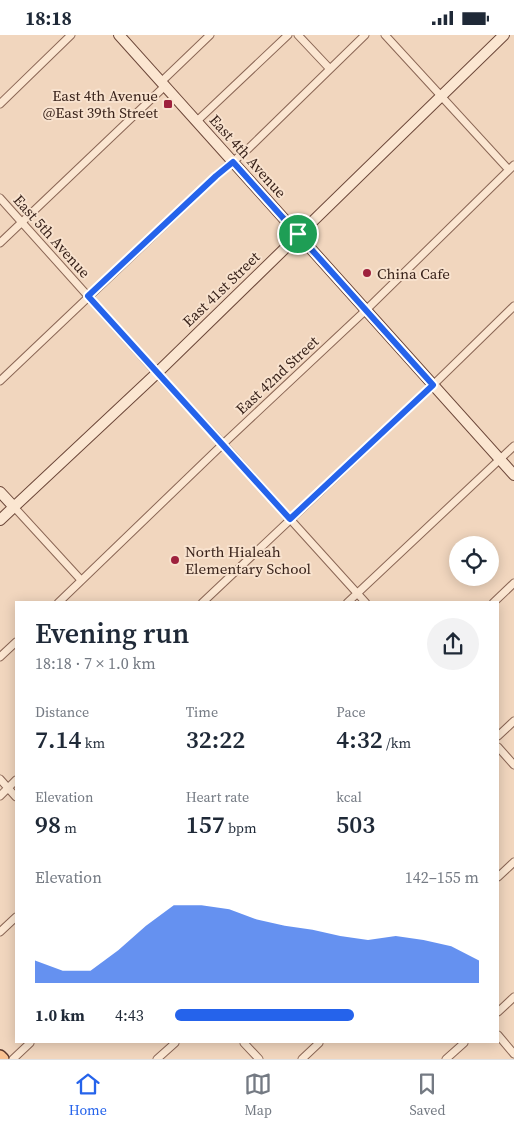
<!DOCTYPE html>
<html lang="en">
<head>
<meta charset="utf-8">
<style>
  :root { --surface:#fff; --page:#f2f2f3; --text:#1f2937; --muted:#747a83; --line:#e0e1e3; --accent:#2563eb }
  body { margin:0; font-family:"Source Serif 4",serif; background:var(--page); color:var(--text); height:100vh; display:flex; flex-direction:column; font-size:19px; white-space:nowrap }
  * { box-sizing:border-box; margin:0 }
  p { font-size:16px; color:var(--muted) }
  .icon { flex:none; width:28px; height:28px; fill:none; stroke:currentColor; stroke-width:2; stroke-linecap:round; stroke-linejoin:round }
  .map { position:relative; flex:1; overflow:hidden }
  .details { position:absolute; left:15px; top:566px; width:484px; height:442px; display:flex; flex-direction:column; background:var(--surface); border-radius:0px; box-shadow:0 2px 12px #0003 }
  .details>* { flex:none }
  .buttons { position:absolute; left:449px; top:501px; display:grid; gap:10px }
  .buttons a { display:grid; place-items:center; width:50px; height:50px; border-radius:50%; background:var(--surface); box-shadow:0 2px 12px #0003; font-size:25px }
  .pin { position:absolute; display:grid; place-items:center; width:42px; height:42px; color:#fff; margin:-21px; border:2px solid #fff; border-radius:50%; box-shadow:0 1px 5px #0007 }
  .round { display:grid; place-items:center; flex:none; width:52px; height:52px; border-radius:26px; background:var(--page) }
  .summary { display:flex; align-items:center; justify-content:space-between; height:85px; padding:0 20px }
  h1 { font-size:28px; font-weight:600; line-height:38px }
  .metrics { display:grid; grid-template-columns:repeat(3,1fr); gap:8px; height:85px; padding:5px 20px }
  .metrics div { display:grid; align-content:center }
  .metrics b { font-size:25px; font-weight:600 }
  .metrics small { font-size:14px; font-weight:400 }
  .metrics p { font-size:14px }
  .chart { height:140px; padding:10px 20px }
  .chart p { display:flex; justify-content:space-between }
  .chart svg { width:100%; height:90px; margin-top:5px; fill:var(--accent); opacity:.7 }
  ul { padding:0 20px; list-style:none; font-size:16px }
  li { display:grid; grid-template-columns:80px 60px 1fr; align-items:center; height:38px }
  li i { height:12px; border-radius:6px; background:var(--accent) }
  .status { display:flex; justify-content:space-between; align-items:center; height:35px; padding:0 25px; background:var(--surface); direction:ltr }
  .status svg { height:14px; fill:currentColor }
  .menu { display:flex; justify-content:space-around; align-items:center; height:70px; border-top:1px solid var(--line); background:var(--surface); font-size:14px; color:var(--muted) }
  .menu a { display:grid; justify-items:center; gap:2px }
  .menu .active { color:var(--accent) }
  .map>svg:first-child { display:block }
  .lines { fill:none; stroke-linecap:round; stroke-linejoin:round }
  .street-casing { stroke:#8a6655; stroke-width:9 }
  .secondary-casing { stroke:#6c4739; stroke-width:12 }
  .primary-casing { stroke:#57352a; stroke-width:14 }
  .street { stroke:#fbe6d1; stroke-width:7 }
  .secondary { stroke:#fbe6d1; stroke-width:10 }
  .primary { stroke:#f8c292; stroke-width:11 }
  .route-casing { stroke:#fff; stroke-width:10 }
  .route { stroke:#2563eb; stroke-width:6 }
  .poi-dot { fill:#9e213d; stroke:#f8e2ce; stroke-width:2 }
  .labels { text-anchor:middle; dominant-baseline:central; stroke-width:4; stroke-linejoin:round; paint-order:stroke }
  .poi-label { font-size:15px; fill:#39231b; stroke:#f8e2ce; text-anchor:start }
  .street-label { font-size:15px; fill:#39231b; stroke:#f8e2ce }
</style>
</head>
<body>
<div class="status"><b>18:18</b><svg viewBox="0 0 49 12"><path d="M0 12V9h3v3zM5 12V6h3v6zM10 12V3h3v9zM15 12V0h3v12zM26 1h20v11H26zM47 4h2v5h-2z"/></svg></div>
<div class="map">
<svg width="514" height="1024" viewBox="0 0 514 1024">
  <rect width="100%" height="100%" fill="#f1d6be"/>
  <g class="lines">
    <g class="street-casing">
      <path id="street" d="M 298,0 L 330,34
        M 385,0 L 509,135
        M 161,47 L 210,0
        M 0,69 L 71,0
        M 197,86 L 288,0
        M 0,163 L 157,338 L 223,409 L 290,484 L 366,568
        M 0,208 L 165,51
        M 0,346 L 216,141 L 249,113 L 365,0
        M 14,472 L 81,545
        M 58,568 L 223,409 L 366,275 L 514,130
        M 202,568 L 433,350 L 514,271
        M 347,568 L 514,411
        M 493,568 L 514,548
        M 0,622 L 16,607
        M 498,701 L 514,686
        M 498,712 L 514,730
        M 0,744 L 16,762
        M 0,761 L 16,745
        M 498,842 L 514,827
        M 0,897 L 16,882
        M 498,977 L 514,962
        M 498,1000 L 514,1019
        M 244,1008 L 259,1024
        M 13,1024 L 30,1008
        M 157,1024 L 175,1008
        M 302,1024 L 319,1008
        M 446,1024 L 464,1008"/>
    </g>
    <g class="secondary-casing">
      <path id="secondary" d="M 119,0 L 514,440
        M 0,457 L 14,472
        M 0,485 L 157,338 L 504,0"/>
    </g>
    <g class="primary-casing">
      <path id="primary" d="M 0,1021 L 3,1024"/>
    </g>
    <use href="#street" class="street"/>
    <use href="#secondary" class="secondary"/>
    <use href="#primary" class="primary"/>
  </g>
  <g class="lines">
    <g class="route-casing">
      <path id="route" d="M 233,127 L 433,350 L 290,484 L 88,261 L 216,141 Z"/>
    </g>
    <use href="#route" class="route"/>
  </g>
  <g class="poi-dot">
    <rect x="163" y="64" width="10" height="10" rx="2.5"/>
    <circle cx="367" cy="238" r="5"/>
    <circle cx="175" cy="525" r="5"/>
  </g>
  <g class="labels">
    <g class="poi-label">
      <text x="158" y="60" text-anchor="end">East 4th Avenue<tspan x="158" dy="17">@East 39th Street</tspan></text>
      <text x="377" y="238">China Cafe</text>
      <text x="185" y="516">North Hialeah<tspan x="185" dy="17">Elementary School</tspan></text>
    </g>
    <g class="street-label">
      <text transform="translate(248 121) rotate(48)">East 4th Avenue</text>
      <text transform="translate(52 201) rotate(48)">East 5th Avenue</text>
      <text transform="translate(221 254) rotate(-44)">East 41st Street</text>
      <text transform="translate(277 340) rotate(-43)">East 42nd Street</text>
    </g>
  </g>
</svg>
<div class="buttons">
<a><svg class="icon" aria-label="locate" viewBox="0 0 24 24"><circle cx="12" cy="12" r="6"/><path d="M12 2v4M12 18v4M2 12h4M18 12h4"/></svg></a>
</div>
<div class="pin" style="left:298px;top:199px;background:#1e9e55"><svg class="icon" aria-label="arrive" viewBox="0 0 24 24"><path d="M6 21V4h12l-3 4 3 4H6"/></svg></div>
<section class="details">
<div class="summary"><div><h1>Evening run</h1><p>18:18 · 7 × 1.0 km</p></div><a class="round"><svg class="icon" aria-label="share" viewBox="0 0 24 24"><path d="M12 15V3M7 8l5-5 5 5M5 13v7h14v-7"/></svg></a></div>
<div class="metrics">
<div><p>Distance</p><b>7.14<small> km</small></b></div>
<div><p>Time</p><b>32:22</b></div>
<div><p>Pace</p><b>4:32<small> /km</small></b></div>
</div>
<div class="metrics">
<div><p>Elevation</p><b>98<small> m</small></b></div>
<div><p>Heart rate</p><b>157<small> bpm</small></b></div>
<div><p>kcal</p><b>503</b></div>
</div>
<div class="chart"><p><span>Elevation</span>142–155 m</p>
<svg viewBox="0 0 160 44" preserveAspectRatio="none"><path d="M0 44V33L10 38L20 38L30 28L40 16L50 6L60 6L70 8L80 13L90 16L100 18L110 21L120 23L130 21L140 23L150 26L160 33V44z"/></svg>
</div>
<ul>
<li><b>1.0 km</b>4:43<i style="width:59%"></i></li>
</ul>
</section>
</div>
<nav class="menu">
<a class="active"><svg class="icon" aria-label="home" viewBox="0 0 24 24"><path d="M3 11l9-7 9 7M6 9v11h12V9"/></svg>Home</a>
<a><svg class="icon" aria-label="map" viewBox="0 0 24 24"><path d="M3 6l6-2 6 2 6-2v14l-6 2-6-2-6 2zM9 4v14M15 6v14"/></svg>Map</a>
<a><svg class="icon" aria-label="saved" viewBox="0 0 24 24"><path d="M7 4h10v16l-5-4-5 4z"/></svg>Saved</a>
</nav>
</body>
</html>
